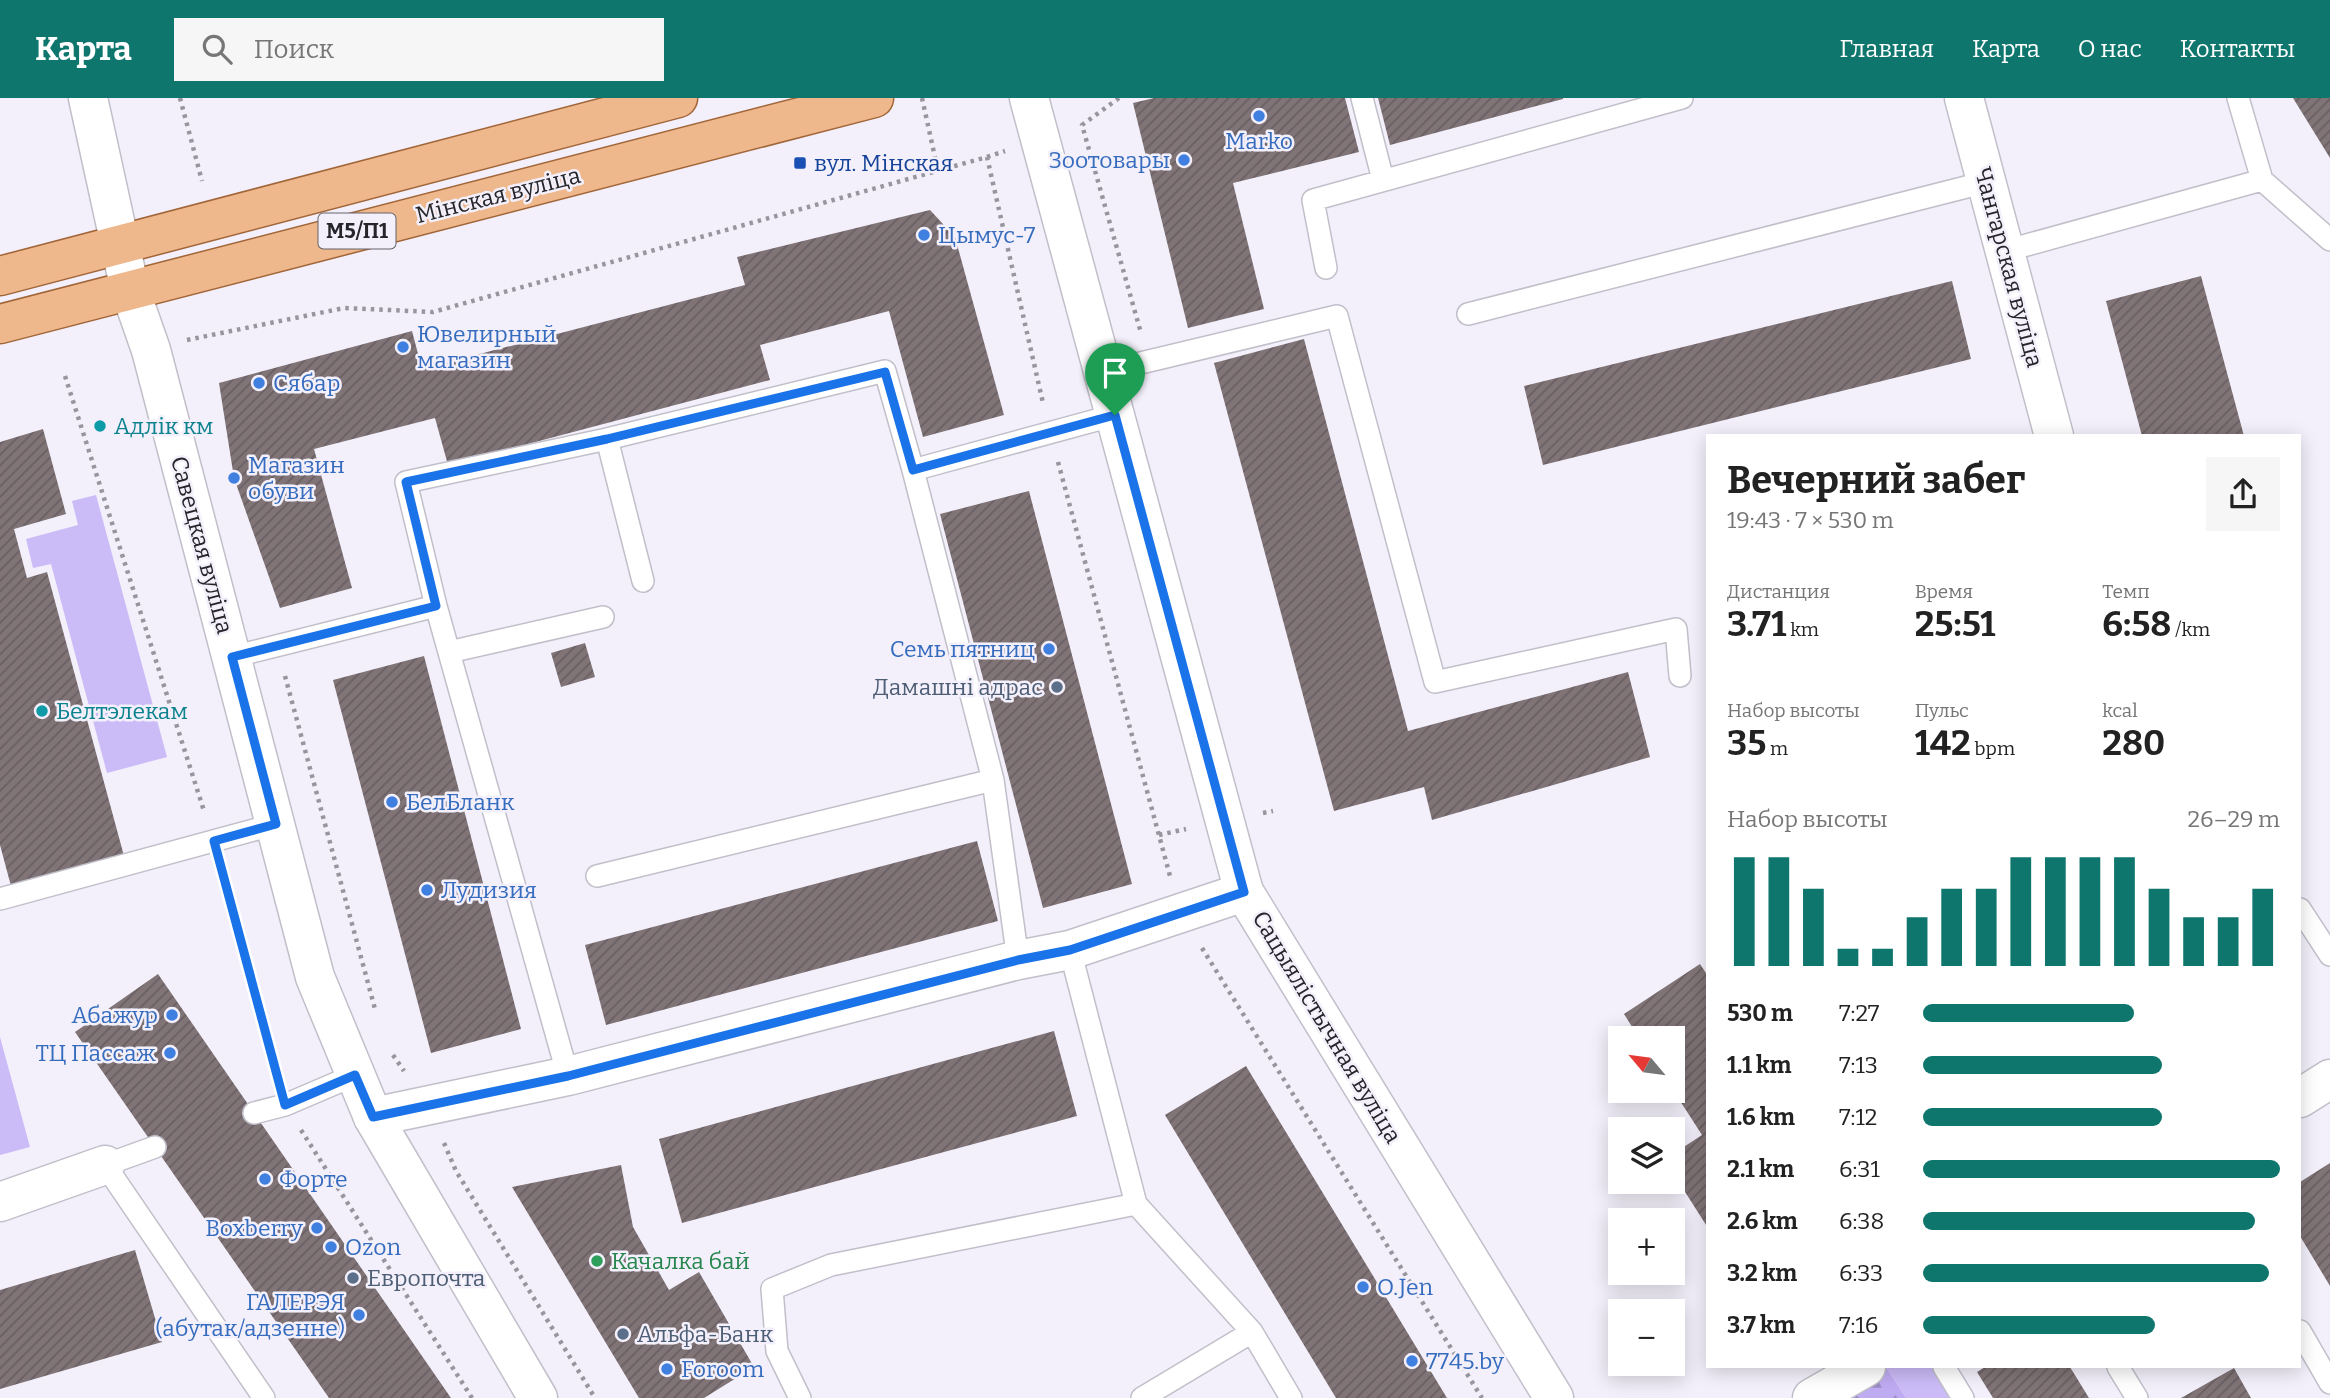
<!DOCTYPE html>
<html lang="ru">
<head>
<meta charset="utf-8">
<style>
  :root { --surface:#fff; --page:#f6f6f6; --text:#222; --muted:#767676; --accent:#0f766e }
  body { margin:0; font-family:Bitter,serif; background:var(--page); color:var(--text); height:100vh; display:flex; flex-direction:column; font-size:26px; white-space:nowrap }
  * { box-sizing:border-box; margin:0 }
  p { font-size:23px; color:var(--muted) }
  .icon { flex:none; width:38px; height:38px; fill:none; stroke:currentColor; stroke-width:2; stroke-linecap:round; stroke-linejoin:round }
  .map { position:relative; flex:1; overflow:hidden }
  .panel { position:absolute; left:1706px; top:336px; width:595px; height:934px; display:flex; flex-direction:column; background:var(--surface); border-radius:0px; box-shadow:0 4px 18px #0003 }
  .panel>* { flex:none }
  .needle { width:46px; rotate:299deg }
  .fabs { position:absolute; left:1608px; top:928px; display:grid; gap:14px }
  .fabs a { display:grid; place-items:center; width:77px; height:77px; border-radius:0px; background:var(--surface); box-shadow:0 4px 18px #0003; font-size:35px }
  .pin { position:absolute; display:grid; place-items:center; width:60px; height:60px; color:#fff; margin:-72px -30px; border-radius:50% 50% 50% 0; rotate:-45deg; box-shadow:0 0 7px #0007 }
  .pin .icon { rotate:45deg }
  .round { display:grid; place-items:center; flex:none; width:74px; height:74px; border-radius:0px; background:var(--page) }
  .head { display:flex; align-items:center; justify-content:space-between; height:119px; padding:0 21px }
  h1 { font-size:38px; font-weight:700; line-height:52px }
  .figures { display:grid; grid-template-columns:repeat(3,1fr); gap:10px; height:119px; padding:7px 21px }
  .figures div { display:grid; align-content:center }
  .figures b { font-size:35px; font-weight:700 }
  .figures small { font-size:19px; font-weight:400 }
  .figures p { font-size:19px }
  .chart { height:196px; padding:14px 21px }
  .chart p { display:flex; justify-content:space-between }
  .chart svg { width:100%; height:126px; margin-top:7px; stroke:var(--accent); stroke-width:6 }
  ul { padding:0 21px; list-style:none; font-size:23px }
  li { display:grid; grid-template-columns:112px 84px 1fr; align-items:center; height:52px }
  li i { height:18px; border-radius:9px; background:var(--accent) }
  header { display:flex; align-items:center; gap:42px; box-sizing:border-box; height:98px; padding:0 35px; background:var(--accent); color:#fff }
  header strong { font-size:33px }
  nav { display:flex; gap:38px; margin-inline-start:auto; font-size:24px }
  .search { width:490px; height:63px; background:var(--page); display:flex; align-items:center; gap:18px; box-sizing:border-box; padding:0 24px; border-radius:0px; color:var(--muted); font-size:26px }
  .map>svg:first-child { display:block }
  .grass { fill:#cbbbf7 }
  .forest { fill:url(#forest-firs) }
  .building { fill:url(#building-hatch) }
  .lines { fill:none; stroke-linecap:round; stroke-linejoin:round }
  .lane-casing { stroke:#c1bfc9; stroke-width:24 }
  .street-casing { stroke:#c1bfc9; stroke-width:41 }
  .secondary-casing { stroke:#c1bfc9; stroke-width:41 }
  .primary-casing { stroke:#a16538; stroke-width:41 }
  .path { stroke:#97959d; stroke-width:4.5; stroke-dasharray:3.5 5; stroke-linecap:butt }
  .lane { stroke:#fff; stroke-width:21 }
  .street { stroke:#fff; stroke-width:38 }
  .secondary { stroke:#fff; stroke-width:38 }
  .primary { stroke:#eeb78c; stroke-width:38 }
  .route-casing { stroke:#fff; stroke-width:14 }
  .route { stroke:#1a73e8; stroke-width:9 }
  .shop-dot { fill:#3f7fe0; stroke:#f3f0fb; stroke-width:2.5 }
  .transit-dot { fill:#1a4fb4; stroke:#f3f0fb; stroke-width:2.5 }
  .culture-dot { fill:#0f9aa8; stroke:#f3f0fb; stroke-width:2.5 }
  .service-dot { fill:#5c6f8a; stroke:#f3f0fb; stroke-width:2.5 }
  .leisure-dot { fill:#2e9e5b; stroke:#f3f0fb; stroke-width:2.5 }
  .labels { text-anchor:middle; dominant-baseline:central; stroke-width:5; stroke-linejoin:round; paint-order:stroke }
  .shield { fill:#f3f0fb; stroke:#646268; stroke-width:2 }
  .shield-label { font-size:21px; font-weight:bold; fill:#262529 }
  .shop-label { font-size:23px; fill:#366cbe; stroke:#f3f0fb; text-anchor:start }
  .transit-label { font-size:23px; fill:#164399; stroke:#f3f0fb; text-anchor:start }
  .street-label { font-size:23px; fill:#262529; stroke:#f3f0fb }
  .culture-label { font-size:23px; fill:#0d838f; stroke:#f3f0fb; text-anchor:start }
  .service-label { font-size:23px; fill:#4e5e75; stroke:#f3f0fb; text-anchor:start }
  .leisure-label { font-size:23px; fill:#27864d; stroke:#f3f0fb; text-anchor:start }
</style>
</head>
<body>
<header>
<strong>Карта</strong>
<div class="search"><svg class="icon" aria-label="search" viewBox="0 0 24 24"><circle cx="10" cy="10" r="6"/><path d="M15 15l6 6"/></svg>Поиск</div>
<nav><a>Главная</a><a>Карта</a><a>О нас</a><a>Контакты</a></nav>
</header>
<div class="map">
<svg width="2330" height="1300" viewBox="0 0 2330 1300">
  <defs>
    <pattern id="forest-firs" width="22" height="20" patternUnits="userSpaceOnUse" patternTransform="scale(1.75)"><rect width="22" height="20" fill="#bfabf2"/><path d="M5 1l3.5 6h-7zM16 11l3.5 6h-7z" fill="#9b8bc4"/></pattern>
    <pattern id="building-hatch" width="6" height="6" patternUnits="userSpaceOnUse" patternTransform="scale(1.75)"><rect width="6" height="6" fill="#807477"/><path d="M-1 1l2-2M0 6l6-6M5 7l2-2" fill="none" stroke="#695f62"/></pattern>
  </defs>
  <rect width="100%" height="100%" fill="#f3f0fb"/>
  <path class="grass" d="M 96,397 L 167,659 L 107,675 L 51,466 L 33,470 L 26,441 L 78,427 L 72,403 Z
    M 0,939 L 30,1049 L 0,1057 Z
    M 1886,1269 L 1944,1269 L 1963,1300 L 1906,1300 Z"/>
  <path class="forest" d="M 1866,1269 L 1886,1269 L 1906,1300 L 1812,1300 Z"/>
  <path class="building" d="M 1154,0 L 1345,0 L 1359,54 L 1233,85 L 1264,211 L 1188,230 L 1133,5 Z
    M 1378,0 L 1563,0 L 1563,1 L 1390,47 Z
    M 2293,0 L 2330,0 L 2330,60 Z
    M 930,112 L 955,139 L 1004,317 L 923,339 L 889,213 L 760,247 L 770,282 L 448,367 L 435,320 L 314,351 L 352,490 L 280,510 L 234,380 L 219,285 L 412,233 L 422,271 L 745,187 L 737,159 Z
    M 2201,178 L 2244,338 L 2142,338 L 2106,203 Z
    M 1952,183 L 1971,261 L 1543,367 L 1524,288 Z
    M 1304,241 L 1408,633 L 1628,574 L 1650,659 L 1432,722 L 1424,689 L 1334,713 L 1214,265 Z
    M 43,331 L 66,416 L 14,431 L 27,480 L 47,474 L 124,758 L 11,788 L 0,747 L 0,344 Z
    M 1029,393 L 1132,786 L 1043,810 L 940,416 Z
    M 585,545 L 595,579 L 561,589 L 551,555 Z
    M 424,558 L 521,931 L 431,955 L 333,582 Z
    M 977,743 L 998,823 L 606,927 L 585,847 Z
    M 1700,866 L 1708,878 L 1708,1130 L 1673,1075 L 1673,1056 L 1702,1037 L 1673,992 L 1673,940 L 1639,940 L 1624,916 Z
    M 158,876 L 234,986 L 451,1300 L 329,1300 L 75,934 Z
    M 1054,933 L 1077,1018 L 682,1125 L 659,1041 Z
    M 1246,968 L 1447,1300 L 1336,1300 L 1165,1017 Z
    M 2330,1065 L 2330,1188 L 2300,1138 L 2300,1084 Z
    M 621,1067 L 633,1129 L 669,1192 L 699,1174 L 754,1269 L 704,1300 L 639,1300 L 512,1089 Z
    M 135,1152 L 162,1244 L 0,1291 L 0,1192 Z
    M 1985,1269 L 2070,1269 L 2089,1300 L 1993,1300 L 1977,1274 Z
    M 2234,1270 L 2251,1300 L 2181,1300 Z"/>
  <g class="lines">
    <g class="lane-casing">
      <path id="lane" d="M 1362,0 L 1383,82
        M 2238,0 L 2262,82 L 2330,142
        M 2005,153 L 2262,82
        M 1326,170 L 1313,102 L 1682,0
        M 1468,216 L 1986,84
        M 1103,274 L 1337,218 L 1435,584 L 1676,531 L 1680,578
        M 607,341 L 643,483
        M 436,508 L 568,978
        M 449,554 L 603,519
        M 232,559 L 436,508 L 406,384 L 607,341 L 885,273 L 913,372
        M 597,778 L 993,682
        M 0,801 L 276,726
        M 2300,811 L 2330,857
        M 1070,852 L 1136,1106 L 1252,1234 L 1291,1300
        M 1018,862 L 993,682 L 913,372 L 1115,317
        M 254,1015 L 285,1007 L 355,977
        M 155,1049 L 105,1067 L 264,1300
        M 2300,1233 L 2330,1285
        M 1944,1269 L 1963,1300
        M 2118,1269 L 2137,1300
        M 800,1300 L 777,1253 L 772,1191 L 831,1167 L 1136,1106
        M 1142,1300 L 1252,1234"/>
    </g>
    <g class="street-casing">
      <path id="street" d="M 1964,0 L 2054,338
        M 2300,1000 L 2330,981
        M 373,1019 L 568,978 L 1018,862 L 1070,852 L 1244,794
        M 0,1104 L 105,1067
        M 1812,1300 L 1866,1269"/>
    </g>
    <g class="secondary-casing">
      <path id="secondary" d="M 88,0 L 130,192 L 151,252 L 315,879 L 373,1019 L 538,1300
        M 1029,0 L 1244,794 L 1554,1300"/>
    </g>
    <g class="primary-casing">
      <path id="primary" d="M 0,178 L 678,0
        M 0,226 L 874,0"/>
    </g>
    <path class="path" d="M 180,0 L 202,83
      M 922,0 L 938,73
      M 1119,0 L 1082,27 L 1141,235
      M 987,59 L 1005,53
      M 187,242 L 344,210 L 433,214 L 987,59 L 1043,305
      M 65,278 L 204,713
      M 1058,364 L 1170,778
      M 285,578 L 375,911
      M 1263,715 L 1273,713
      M 1159,737 L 1186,731
      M 222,772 L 277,977
      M 1202,850 L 1482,1300
      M 393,957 L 404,973
      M 301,1032 L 472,1300
      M 444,1045 L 456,1073 L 595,1300"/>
    <use href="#lane" class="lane"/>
    <use href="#street" class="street"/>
    <use href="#secondary" class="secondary"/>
    <use href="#primary" class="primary"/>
  </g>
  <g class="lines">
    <g class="route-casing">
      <path id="route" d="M 885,274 L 913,372 L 1115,317 L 1244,794 L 1070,852 L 1018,862 L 568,978 L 373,1019 L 355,977 L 285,1007 L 214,743 L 276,726 L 232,559 L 436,508 L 406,384 L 607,341 Z"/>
    </g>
    <use href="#route" class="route"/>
  </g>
  <g class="shop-dot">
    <circle cx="1259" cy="18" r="7"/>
    <circle cx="1184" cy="62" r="7"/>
    <circle cx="924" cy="137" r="7"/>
    <circle cx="403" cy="249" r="7"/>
    <circle cx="259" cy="285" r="7"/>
    <circle cx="234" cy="380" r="7"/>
    <circle cx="1049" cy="551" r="7"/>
    <circle cx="392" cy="704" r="7"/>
    <circle cx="427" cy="792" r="7"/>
    <circle cx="172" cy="917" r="7"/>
    <circle cx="170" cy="955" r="7"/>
    <circle cx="265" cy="1081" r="7"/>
    <circle cx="317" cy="1130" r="7"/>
    <circle cx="331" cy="1149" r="7"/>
    <circle cx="1363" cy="1189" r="7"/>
    <circle cx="359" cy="1217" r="7"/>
    <circle cx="1412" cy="1263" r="7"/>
    <circle cx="667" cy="1271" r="7"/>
  </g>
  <rect class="transit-dot" x="793" y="58" width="14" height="14" rx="3.5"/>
  <g class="culture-dot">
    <circle cx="100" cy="328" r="7"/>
    <circle cx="42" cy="613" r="7"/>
  </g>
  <g class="service-dot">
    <circle cx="1057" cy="589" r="7"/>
    <circle cx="353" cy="1180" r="7"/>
    <circle cx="623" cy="1236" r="7"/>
  </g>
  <circle class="leisure-dot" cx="597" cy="1163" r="7"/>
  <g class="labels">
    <rect class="shield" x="318.5" y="115.5" width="77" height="35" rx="5"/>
    <g class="shield-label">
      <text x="357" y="133">М5/П1</text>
    </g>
    <g class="shop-label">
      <text x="1259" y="43" text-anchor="middle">Marko</text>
      <text x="1170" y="62" text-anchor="end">Зоотовары</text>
      <text x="938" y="137">Цымус-7</text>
      <text x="417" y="236">Ювелирный<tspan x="417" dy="26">магазин</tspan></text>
      <text x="273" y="285">Сябар</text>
      <text x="248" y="367">Магазин<tspan x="248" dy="26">обуви</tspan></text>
      <text x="1035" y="551" text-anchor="end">Семь пятниц</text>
      <text x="406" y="704">БелБланк</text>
      <text x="441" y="792">Лудизия</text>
      <text x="158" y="917" text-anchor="end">Абажур</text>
      <text x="156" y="955" text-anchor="end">ТЦ Пассаж</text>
      <text x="279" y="1081">Форте</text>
      <text x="303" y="1130" text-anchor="end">Boxberry</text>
      <text x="345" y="1149">Ozon</text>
      <text x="1377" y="1189">O.Jen</text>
      <text x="345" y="1204" text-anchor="end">ГАЛЕРЭЯ<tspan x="345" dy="26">(абутак/адзенне)</tspan></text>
      <text x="1426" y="1263">7745.by</text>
      <text x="681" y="1271">Foroom</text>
    </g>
    <g class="transit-label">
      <text x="814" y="65">вул. Мінская</text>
    </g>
    <g class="street-label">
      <text transform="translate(498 97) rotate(-14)">Мінская вуліца</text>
      <text transform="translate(2009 169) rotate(75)">Чангарская вуліца</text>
      <text transform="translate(202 447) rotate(75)">Савецкая вуліца</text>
      <text transform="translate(1327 929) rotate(59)">Сацыялістычная вуліца</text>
    </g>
    <g class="culture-label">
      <text x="114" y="328">Адлік км</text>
      <text x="56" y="613">Белтэлекам</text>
    </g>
    <g class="service-label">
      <text x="1043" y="589" text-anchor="end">Дамашні адрас</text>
      <text x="367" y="1180">Европочта</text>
      <text x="637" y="1236">Альфа-Банк</text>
    </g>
    <g class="leisure-label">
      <text x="611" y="1163">Качалка бай</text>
    </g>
  </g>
</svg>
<div class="fabs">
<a><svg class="needle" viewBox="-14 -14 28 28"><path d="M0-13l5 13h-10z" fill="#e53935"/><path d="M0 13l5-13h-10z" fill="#767676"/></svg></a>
<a><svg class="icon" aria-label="layers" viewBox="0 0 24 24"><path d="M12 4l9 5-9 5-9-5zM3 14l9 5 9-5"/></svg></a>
<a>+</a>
<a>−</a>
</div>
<div class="pin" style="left:1115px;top:317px;background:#1e9e55"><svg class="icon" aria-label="arrive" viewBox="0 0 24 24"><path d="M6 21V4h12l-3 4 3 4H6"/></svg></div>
<section class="panel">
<div class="head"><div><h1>Вечерний забег</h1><p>19:43 · 7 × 530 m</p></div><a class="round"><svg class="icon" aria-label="share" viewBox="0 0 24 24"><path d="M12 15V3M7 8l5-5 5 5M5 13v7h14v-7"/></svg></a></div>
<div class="figures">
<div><p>Дистанция</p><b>3.71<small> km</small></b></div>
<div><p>Время</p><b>25:51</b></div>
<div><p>Темп</p><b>6:58<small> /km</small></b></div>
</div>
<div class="figures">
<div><p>Набор высоты</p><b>35<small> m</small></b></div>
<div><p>Пульс</p><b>142<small> bpm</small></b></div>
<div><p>kcal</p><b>280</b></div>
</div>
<div class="chart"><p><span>Набор высоты</span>26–29 m</p>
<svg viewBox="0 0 160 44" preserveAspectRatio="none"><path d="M5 44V6M15 44V6M25 44V17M35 44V38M45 44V38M55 44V27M65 44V17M75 44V17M85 44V6M95 44V6M105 44V6M115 44V6M125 44V17M135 44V27M145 44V27M155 44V17"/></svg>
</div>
<ul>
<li><b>530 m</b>7:27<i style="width:59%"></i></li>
<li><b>1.1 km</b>7:13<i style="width:67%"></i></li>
<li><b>1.6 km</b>7:12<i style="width:67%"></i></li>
<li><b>2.1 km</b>6:31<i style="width:100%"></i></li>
<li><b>2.6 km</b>6:38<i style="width:93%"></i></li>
<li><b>3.2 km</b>6:33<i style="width:97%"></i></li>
<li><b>3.7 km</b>7:16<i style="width:65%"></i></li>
</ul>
</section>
</div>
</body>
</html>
